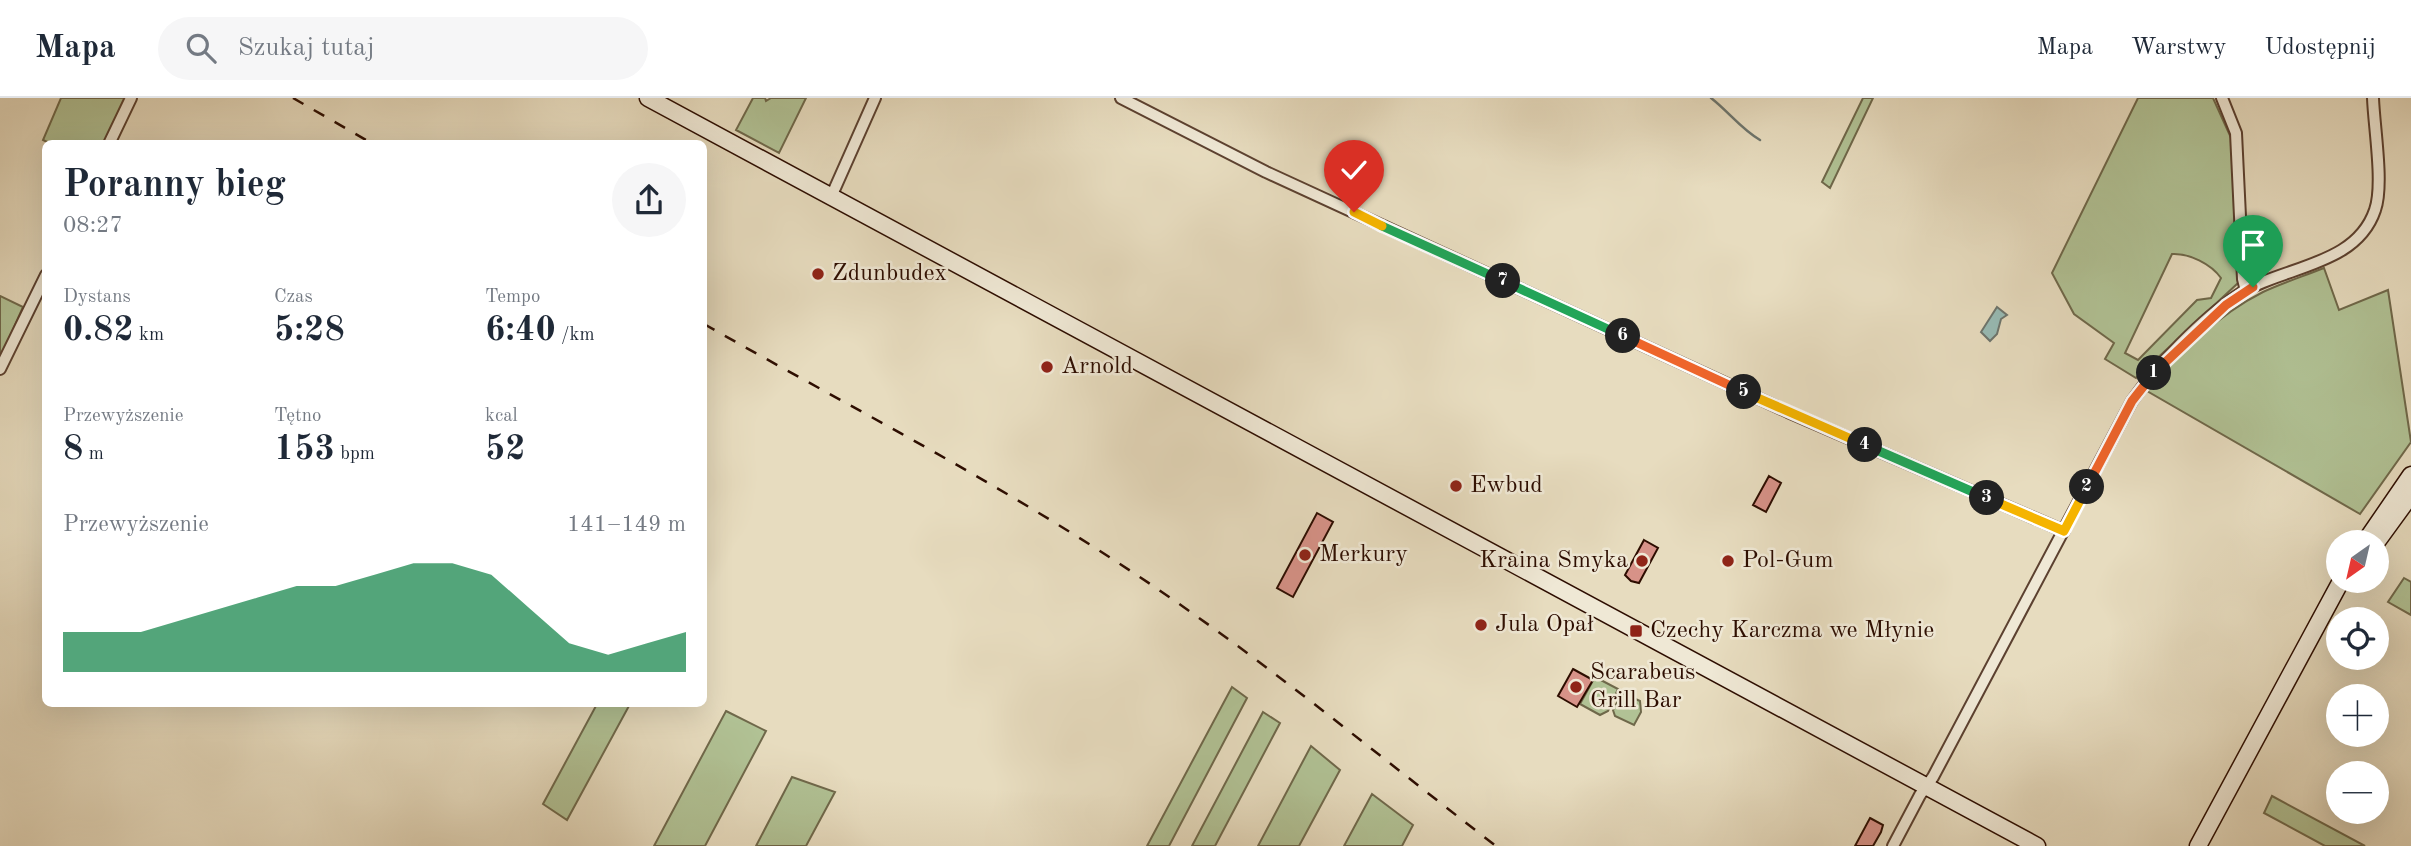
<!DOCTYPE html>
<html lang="pl">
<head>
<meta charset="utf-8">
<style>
  :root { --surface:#fff; --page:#f6f6f7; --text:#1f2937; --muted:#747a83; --line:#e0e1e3; --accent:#0b8043 }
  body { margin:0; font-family:"Old Standard TT",serif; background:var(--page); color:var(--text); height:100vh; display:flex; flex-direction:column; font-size:26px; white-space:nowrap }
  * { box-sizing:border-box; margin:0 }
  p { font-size:23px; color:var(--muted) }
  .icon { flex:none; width:38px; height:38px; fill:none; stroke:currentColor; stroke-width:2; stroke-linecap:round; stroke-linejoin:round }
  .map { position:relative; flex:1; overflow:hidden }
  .drawer { position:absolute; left:42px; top:42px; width:665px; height:567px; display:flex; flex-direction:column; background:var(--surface); border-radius:10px; box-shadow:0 7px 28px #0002 }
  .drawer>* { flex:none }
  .needle { width:46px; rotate:214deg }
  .tools { position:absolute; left:2326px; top:432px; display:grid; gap:14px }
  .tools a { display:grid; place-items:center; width:63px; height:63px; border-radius:50%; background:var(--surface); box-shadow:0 7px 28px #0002; font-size:35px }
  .pin { position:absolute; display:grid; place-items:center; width:60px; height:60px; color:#fff; margin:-72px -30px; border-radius:50% 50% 50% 0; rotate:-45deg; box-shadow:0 0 7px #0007 }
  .pin .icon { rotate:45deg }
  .km { position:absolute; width:35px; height:35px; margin:-18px; border-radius:50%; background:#222; color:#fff; font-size:19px; line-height:35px; text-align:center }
  .round { display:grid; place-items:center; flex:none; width:74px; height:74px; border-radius:37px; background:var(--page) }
  .head { display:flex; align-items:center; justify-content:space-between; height:119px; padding:0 21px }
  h1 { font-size:38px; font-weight:600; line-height:52px }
  .stats { display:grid; grid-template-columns:repeat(3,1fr); gap:10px; height:119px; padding:7px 21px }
  .stats div { display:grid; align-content:center }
  .stats b { font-size:35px; font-weight:600 }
  .stats small { font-size:19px; font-weight:400 }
  .stats p { font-size:19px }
  .chart { height:196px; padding:14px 21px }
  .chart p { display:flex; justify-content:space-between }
  .chart svg { width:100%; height:126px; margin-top:7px; fill:var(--accent); opacity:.7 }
  header { display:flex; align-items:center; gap:42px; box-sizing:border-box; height:98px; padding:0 35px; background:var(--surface); border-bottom:2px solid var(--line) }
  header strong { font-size:33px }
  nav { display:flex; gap:38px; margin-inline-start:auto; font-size:24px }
  .search { width:490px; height:63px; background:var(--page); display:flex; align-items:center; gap:18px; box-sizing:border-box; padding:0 24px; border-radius:38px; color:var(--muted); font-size:26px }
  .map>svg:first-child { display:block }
  .green { fill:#b1c295; stroke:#6f684a; stroke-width:2; fill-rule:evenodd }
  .water { fill:#97bbb5; stroke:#6d756d; stroke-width:2 }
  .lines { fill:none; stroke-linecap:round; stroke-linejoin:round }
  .stream { stroke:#6d756d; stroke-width:2.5 }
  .building { fill:#d79288; stroke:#2d0d00; stroke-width:2 }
  .minor-casing { stroke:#5c4130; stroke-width:14 }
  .secondary-casing { stroke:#2d0d00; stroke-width:19 }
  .minor { stroke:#efe8d5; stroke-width:10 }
  .secondary { stroke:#efe8d5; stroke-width:16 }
  .rail { stroke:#2d0d00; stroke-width:2.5; stroke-dasharray:12 12; stroke-linecap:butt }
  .split-1-casing { stroke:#fff; stroke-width:14 }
  .split-2-casing { stroke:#fff; stroke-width:14 }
  .split-3-casing { stroke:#fff; stroke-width:14 }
  .split-4-casing { stroke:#fff; stroke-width:14 }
  .split-5-casing { stroke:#fff; stroke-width:14 }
  .split-6-casing { stroke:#fff; stroke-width:14 }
  .split-7-casing { stroke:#fff; stroke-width:14 }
  .split-8-casing { stroke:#fff; stroke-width:14 }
  .split-9-casing { stroke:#fff; stroke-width:14 }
  .split-1 { stroke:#f0652b; stroke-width:9 }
  .split-2 { stroke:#f0652b; stroke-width:9 }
  .split-3 { stroke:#f5b400; stroke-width:9 }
  .split-4 { stroke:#22a559; stroke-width:9 }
  .split-5 { stroke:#f5b400; stroke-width:9 }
  .split-6 { stroke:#f0652b; stroke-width:9 }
  .split-7 { stroke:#22a559; stroke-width:9 }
  .split-8 { stroke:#22a559; stroke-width:9 }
  .split-9 { stroke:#f5b400; stroke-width:9 }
  .poi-dot { fill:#8f2418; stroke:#efe8d5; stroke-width:2.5 }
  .labels { text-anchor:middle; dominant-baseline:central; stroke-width:5; stroke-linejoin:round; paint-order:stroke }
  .poi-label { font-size:24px; fill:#2d0d00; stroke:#efe8d5; text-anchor:start }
</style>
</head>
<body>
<header>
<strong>Mapa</strong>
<div class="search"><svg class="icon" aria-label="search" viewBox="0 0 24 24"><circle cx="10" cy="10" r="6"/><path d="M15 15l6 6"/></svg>Szukaj tutaj</div>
<nav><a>Mapa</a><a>Warstwy</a><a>Udostępnij</a></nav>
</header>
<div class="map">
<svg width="2411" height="748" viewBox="0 0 2411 748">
  <rect width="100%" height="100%" fill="#e7dcbf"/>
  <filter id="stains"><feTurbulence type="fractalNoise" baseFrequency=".00286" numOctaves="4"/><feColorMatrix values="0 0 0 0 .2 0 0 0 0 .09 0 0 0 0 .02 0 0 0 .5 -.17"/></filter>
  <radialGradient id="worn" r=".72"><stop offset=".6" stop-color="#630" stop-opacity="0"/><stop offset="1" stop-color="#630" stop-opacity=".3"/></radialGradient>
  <path class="green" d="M 61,0 L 126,0 L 104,45 L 49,45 L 43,42 Z
    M 753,0 L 765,0 L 766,3 L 771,0 L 806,0 L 779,55 L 736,32 Z
    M 1863,0 L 1873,0 L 1830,90 L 1822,84 Z
    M 2138,0 L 2213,0 L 2232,42 L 2238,185 L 2136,280 L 2105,261 L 2114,245 L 2074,216 L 2052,175 ZM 2172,156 C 2189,155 2211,166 2221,180 L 2211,200 L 2197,202 L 2138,262 L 2125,255 Z
    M 2324,170 L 2339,212 L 2388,192 L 2411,344 L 2360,416 L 2147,293 C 2180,255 2217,217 2263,194 C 2282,185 2304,178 2324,170 Z
    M 0,198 L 23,209 L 0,261 Z
    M 2404,480 L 2411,484 L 2411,517 L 2388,504 Z
    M 1595,579 L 1618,591 L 1608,613 L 1600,617 L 1580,606 Z
    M 1232,589 L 1247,600 L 1169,748 L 1147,748 Z
    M 1622,595 L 1640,603 L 1641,614 L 1634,627 L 1615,618 L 1613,612 Z
    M 597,606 L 630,606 L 567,722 L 543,706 Z
    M 726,613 L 766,633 L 705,748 L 654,748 Z
    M 1263,614 L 1280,625 L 1215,748 L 1192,748 Z
    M 1311,648 L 1340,672 L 1299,748 L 1258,748 Z
    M 792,679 L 835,694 L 806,748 L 756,748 Z
    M 1372,696 L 1413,727 L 1402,748 L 1344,748 Z
    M 2272,698 L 2365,748 L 2325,748 L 2264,715 Z"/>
  <path class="water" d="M 1997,209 L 2007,217 L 2001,221 L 1997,236 L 1990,243 L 1981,234 Z"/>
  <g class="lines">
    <path class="stream" d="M 1711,0 C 1728,13 1741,31 1760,42"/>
  </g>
  <path class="building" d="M 1769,378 L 1781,385 L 1766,414 L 1753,407 Z
    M 1317,415 L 1333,424 L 1293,499 L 1277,490 Z
    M 1644,442 L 1658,450 L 1639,485 L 1631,483 L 1625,477 Z
    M 1573,571 L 1593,582 L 1577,609 L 1558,598 Z
    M 1870,720 L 1883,727 L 1881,734 L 1873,748 L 1855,748 Z"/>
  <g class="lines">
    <g class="minor-casing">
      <path id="minor" d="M 1121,0 L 1266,74 L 1788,314 L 2064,433
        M 2222,0 L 2236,35 L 2243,181 L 2246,193
        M 109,46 L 131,0
        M 831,99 L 875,0
        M 0,271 L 46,177
        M 1893,748 L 1920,697 L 1933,679 L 2132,303 C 2157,268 2202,221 2238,197 C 2281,168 2356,169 2375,112 C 2384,87 2374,29 2373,0"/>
    </g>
    <g class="secondary-casing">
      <path id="secondary" d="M 648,0 L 2037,748
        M 2365,444 L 2411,377
        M 2376,445 L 2411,397
        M 2198,748 L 2341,483"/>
    </g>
    <use href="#minor" class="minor"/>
    <use href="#secondary" class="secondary"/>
    <path class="rail" d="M 293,0 L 373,46
      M 704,226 C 843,305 986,378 1120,466 C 1251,551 1372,653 1496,748"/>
  </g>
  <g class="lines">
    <g class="split-1-casing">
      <path id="split-1" d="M 2154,275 L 2226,207 L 2253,189"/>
    </g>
    <g class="split-2-casing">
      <path id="split-2" d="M 2087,389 L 2132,303 L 2154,275"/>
    </g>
    <g class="split-3-casing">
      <path id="split-3" d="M 1987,400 L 2064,433 L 2087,389"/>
    </g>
    <g class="split-4-casing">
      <path id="split-4" d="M 1865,347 L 1987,400"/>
    </g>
    <g class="split-5-casing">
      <path id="split-5" d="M 1744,294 L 1865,347"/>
    </g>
    <g class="split-6-casing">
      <path id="split-6" d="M 1623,238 L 1744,294"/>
    </g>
    <g class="split-7-casing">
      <path id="split-7" d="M 1503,183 L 1623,238"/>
    </g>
    <g class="split-8-casing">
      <path id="split-8" d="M 1382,128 L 1503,183"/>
    </g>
    <g class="split-9-casing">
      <path id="split-9" d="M 1354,114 L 1382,128"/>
    </g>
    <use href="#split-1" class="split-1"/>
    <use href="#split-2" class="split-2"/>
    <use href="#split-3" class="split-3"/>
    <use href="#split-4" class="split-4"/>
    <use href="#split-5" class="split-5"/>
    <use href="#split-6" class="split-6"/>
    <use href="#split-7" class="split-7"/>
    <use href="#split-8" class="split-8"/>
    <use href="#split-9" class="split-9"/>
  </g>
  <g class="poi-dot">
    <circle cx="818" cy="176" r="7"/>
    <circle cx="1047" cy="269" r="7"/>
    <circle cx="1456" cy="388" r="7"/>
    <circle cx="1305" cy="457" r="7"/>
    <circle cx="1642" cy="463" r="7"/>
    <circle cx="1728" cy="463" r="7"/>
    <circle cx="1481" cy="527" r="7"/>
    <rect x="1629" y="526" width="14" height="14" rx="3.5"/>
    <circle cx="1576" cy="589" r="7"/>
  </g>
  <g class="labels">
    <g class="poi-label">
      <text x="832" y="176">Zdunbudex</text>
      <text x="1061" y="269">Arnold</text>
      <text x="1470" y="388">Ewbud</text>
      <text x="1319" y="457">Merkury</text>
      <text x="1628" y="463" text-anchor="end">Kraina Smyka</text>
      <text x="1742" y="463">Pol-Gum</text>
      <text x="1495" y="527">Jula Opał</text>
      <text x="1650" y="533">Czechy Karczma we Młynie</text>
      <text x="1590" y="575">Scarabeus<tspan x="1590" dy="28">Grill Bar</tspan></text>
    </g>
  </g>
  <rect width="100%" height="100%" filter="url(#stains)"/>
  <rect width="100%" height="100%" fill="url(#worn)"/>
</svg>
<div class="tools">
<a><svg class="needle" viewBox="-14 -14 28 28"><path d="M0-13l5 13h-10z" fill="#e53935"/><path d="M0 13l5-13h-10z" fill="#747a83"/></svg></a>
<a><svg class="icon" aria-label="locate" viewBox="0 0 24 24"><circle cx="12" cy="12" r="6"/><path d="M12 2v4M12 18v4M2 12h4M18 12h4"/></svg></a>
<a>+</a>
<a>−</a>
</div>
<div class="pin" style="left:2253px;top:189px;background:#1e9e55"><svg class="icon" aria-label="arrive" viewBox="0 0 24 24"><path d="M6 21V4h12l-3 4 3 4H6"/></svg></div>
<div class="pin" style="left:1354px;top:114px;background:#d93025"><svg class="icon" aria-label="check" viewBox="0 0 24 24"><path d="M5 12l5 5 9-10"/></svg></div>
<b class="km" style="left:2154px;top:275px">1</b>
<b class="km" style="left:2087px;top:389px">2</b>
<b class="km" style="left:1987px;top:400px">3</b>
<b class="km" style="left:1865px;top:347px">4</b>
<b class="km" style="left:1744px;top:294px">5</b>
<b class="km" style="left:1623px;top:238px">6</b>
<b class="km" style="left:1503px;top:183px">7</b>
<section class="drawer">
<div class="head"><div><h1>Poranny bieg</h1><p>08:27</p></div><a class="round"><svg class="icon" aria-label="share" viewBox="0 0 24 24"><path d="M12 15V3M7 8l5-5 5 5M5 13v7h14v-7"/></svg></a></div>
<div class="stats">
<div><p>Dystans</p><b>0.82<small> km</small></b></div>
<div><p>Czas</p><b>5:28</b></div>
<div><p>Tempo</p><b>6:40<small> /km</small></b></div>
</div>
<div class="stats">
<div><p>Przewyższenie</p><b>8<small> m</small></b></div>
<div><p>Tętno</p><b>153<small> bpm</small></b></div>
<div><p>kcal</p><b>52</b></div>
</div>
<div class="chart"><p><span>Przewyższenie</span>141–149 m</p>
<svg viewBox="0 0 160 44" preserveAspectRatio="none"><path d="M0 44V30L10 30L20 30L30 26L40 22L50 18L60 14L70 14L80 10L90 6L100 6L110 10L120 22L130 34L140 38L150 34L160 30V44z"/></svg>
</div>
</section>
</div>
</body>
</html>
